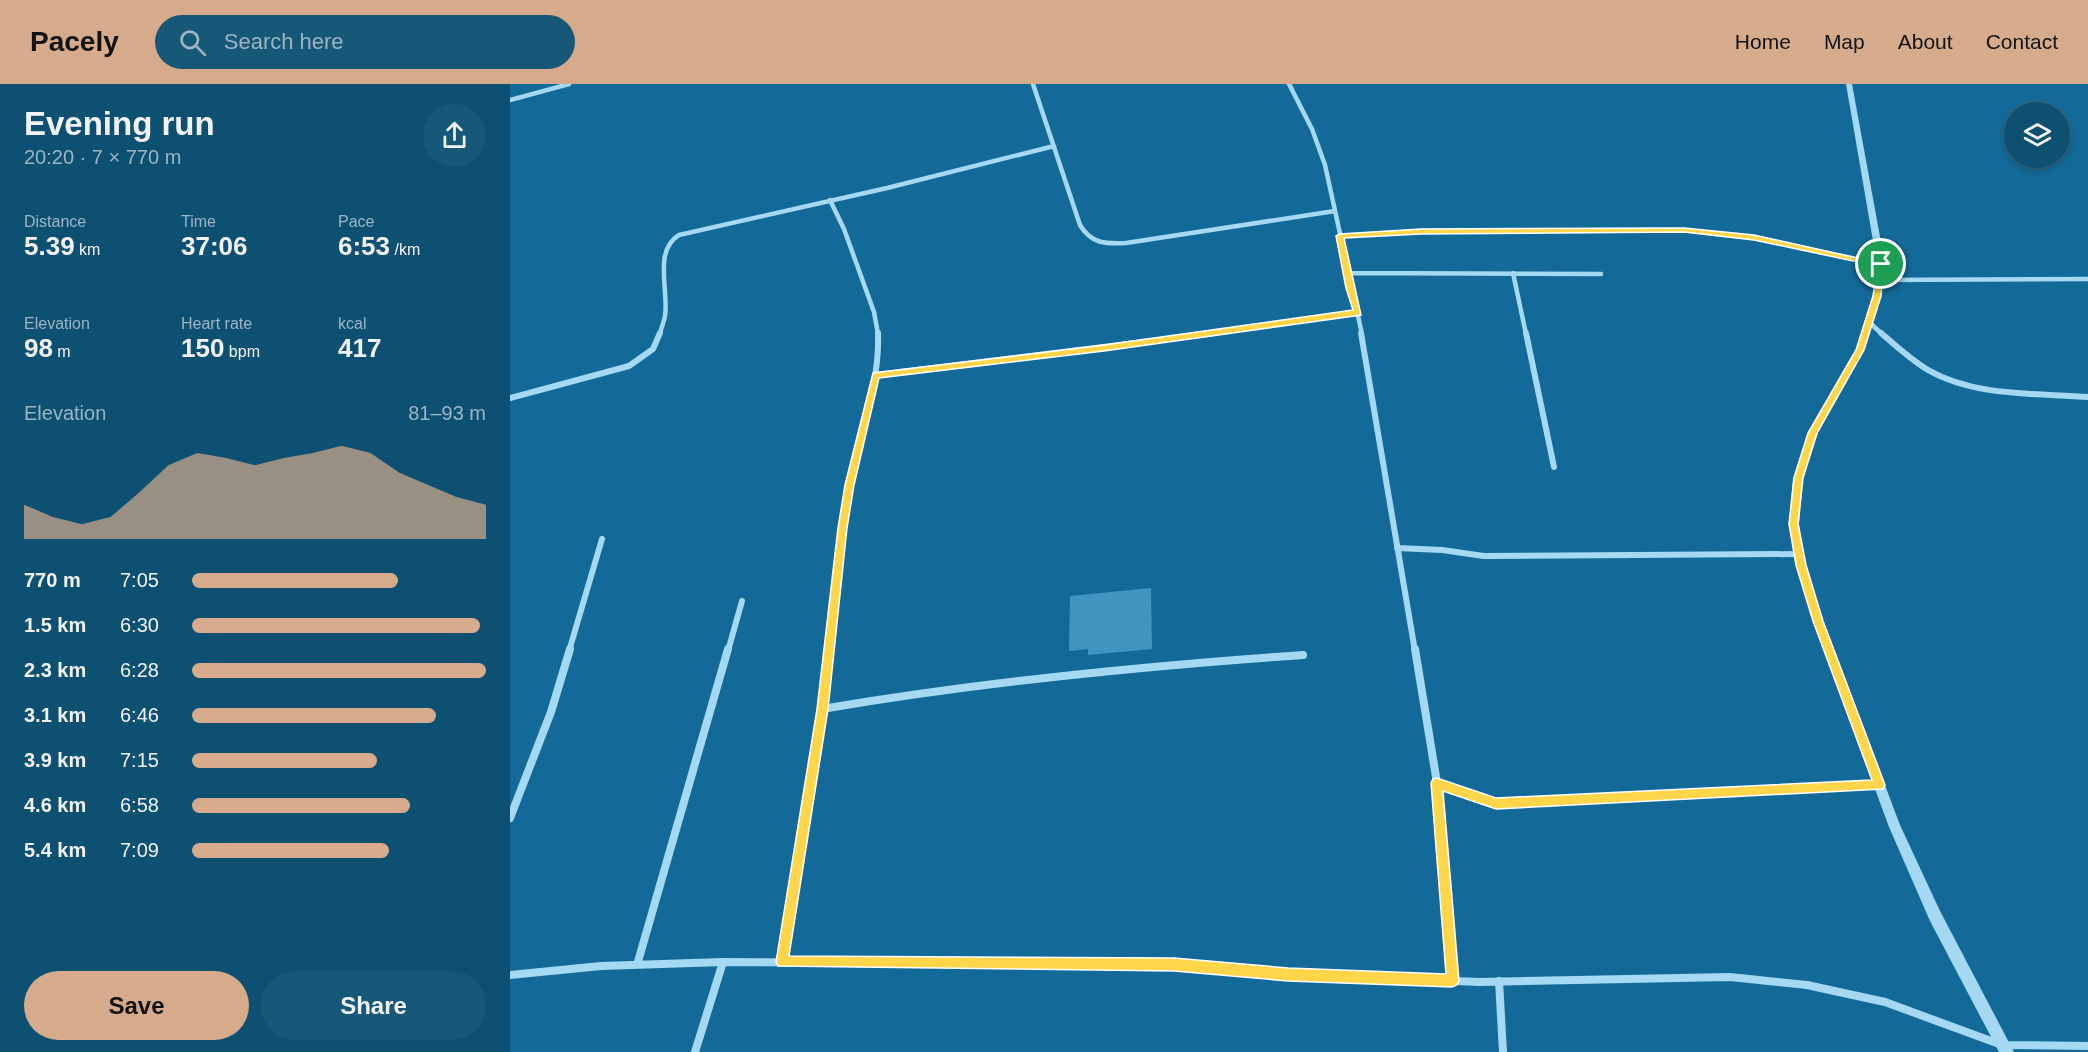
<!DOCTYPE html>
<html lang="en">
<head>
<meta charset="utf-8">
<style>
  :root { --surface:#0e5072; --page:#175777; --text:#f1f3f6; --muted:#9bb5c4; --line:#2e6784; --accent:#d6ab8b }
  body { margin:0; font-family:Arial,sans-serif; background:var(--page); color:var(--text); height:100vh; display:flex; flex-direction:column; font-size:22px; white-space:nowrap }
  * { box-sizing:border-box; margin:0 }
  p { font-size:20px; color:var(--muted) }
  .icon { flex:none; width:33px; height:33px; fill:none; stroke:currentColor; stroke-width:2; stroke-linecap:round; stroke-linejoin:round }
  .map { position:relative; flex:1; overflow:hidden }
  .sheet { display:flex; flex-direction:column; background:var(--surface); width:510px }
  .sheet>* { flex:none }
  .controls { position:absolute; left:1494px; top:18px; display:grid; gap:12px }
  .controls a { display:grid; place-items:center; width:66px; height:66px; border-radius:50%; background:var(--surface); box-shadow:0 3px 9px #0003,0 0 0 2px var(--line); font-size:30px }
  .pin { position:absolute; display:grid; place-items:center; width:51px; height:51px; color:#fff; margin:-26px; border:3px solid #fff; border-radius:50%; box-shadow:0 2px 6px #0007 }
  .round { display:grid; place-items:center; flex:none; width:63px; height:63px; border-radius:32px; background:var(--page) }
  .headline { display:flex; align-items:center; justify-content:space-between; height:102px; padding:0 24px }
  h1 { font-size:33px; font-weight:700; line-height:45px }
  .stats { display:grid; grid-template-columns:repeat(3,1fr); gap:9px; height:102px; padding:6px 24px }
  .stats div { display:grid; align-content:center }
  .stats b { font-size:26px; font-weight:700 }
  .stats small { font-size:16px; font-weight:400 }
  .stats p { font-size:16px }
  .chart { height:168px; padding:12px 24px }
  .chart p { display:flex; justify-content:space-between }
  .chart svg { width:100%; height:108px; margin-top:6px; fill:var(--accent); opacity:.7 }
  .button { display:flex; gap:12px; margin-top:auto; padding:12px 24px }
  .button a { flex:1; height:69px; border-radius:36px; background:var(--accent); color:#111; font-size:24px; font-weight:700; line-height:69px; text-align:center }
  .button a+a { background:var(--page); color:var(--text) }
  ul { padding:0 24px; list-style:none; font-size:20px }
  li { display:grid; grid-template-columns:96px 72px 1fr; align-items:center; height:45px }
  li i { height:15px; border-radius:8px; background:var(--accent) }
  header { display:flex; align-items:center; gap:36px; box-sizing:border-box; height:84px; padding:0 30px; background:var(--accent); color:#111 }
  header strong { font-size:28px }
  nav { display:flex; gap:33px; margin-inline-start:auto; font-size:21px }
  .search { width:420px; height:54px; background:var(--page); display:flex; align-items:center; gap:15px; box-sizing:border-box; padding:0 21px; border-radius:33px; color:var(--muted); font-size:22px }
  main { display:flex; flex:1; min-height:0 }
  .map>svg:first-child { display:block }
  .building { fill:#4095c1 }
  .lines { fill:none; stroke-linecap:round; stroke-linejoin:round }
  .minor-far2 { stroke:#a5d9f3; stroke-width:4.5 }
  .minor-far1 { stroke:#a5d9f3; stroke-width:6 }
  .minor { stroke:#a5d9f3; stroke-width:8 }
  .tertiary { fill:#a5d9f3; fill-rule:evenodd }
  .route { fill:#ffd54a; stroke:#fff; stroke-width:1.5; fill-rule:evenodd }
</style>
</head>
<body>
<header>
<strong>Pacely</strong>
<div class="search"><svg class="icon" aria-label="search" viewBox="0 0 24 24"><circle cx="10" cy="10" r="6"/><path d="M15 15l6 6"/></svg>Search here</div>
<nav><a>Home</a><a>Map</a><a>About</a><a>Contact</a></nav>
</header>
<main>
<section class="sheet">
<div class="headline"><div><h1>Evening run</h1><p>20:20 · 7 × 770 m</p></div><a class="round"><svg class="icon" aria-label="share" viewBox="0 0 24 24"><path d="M12 15V3M7 8l5-5 5 5M5 13v7h14v-7"/></svg></a></div>
<div class="stats">
<div><p>Distance</p><b>5.39<small> km</small></b></div>
<div><p>Time</p><b>37:06</b></div>
<div><p>Pace</p><b>6:53<small> /km</small></b></div>
</div>
<div class="stats">
<div><p>Elevation</p><b>98<small> m</small></b></div>
<div><p>Heart rate</p><b>150<small> bpm</small></b></div>
<div><p>kcal</p><b>417</b></div>
</div>
<div class="chart"><p><span>Elevation</span>81–93 m</p>
<svg viewBox="0 0 160 44" preserveAspectRatio="none"><path d="M0 44V30L10 35L20 38L30 35L40 25L50 14L60 9L70 11L80 14L90 11L100 9L110 6L120 9L130 17L140 22L150 27L160 30V44z"/></svg>
</div>
<ul>
<li><b>770 m</b>7:05<i style="width:70%"></i></li>
<li><b>1.5 km</b>6:30<i style="width:98%"></i></li>
<li><b>2.3 km</b>6:28<i style="width:100%"></i></li>
<li><b>3.1 km</b>6:46<i style="width:83%"></i></li>
<li><b>3.9 km</b>7:15<i style="width:63%"></i></li>
<li><b>4.6 km</b>6:58<i style="width:74%"></i></li>
<li><b>5.4 km</b>7:09<i style="width:67%"></i></li>
</ul>
<div class="button"><a>Save</a><a>Share</a></div>
</section>
<div class="map">
<svg width="1578" height="968" viewBox="0 0 1578 968">
  <rect width="100%" height="100%" fill="#136a98"/>
  <path class="building" d="M 641,504 L 642,565 L 578,571 L 578,565 L 559,567 L 560,512 Z"/>
  <g class="lines">
    <path class="minor-far2" d="M 523,0 L 570,141 C 581,160 596,160 616,159 L 825,127
      M 779,0 L 802,45 L 815,81 L 852,250
      M 0,16 L 59,0
      M 320,116 L 334,145 L 364,228 L 368,250
      M 829,152 L 911,147 L 1174,146 L 1244,154 L 1371,180
      M 837,189 L 1091,190
      M 1003,189 L 1016,250
      M 1369,196 L 1578,195
      M 1360,239 L 1372,250
      M 150,250 C 151,244 154,238 155,232 C 159,206 143,167 169,151 L 377,104 L 544,62
      M 695,250 L 848,229"/>
    <path class="minor-far1" d="M 851,249 L 905,567
      M 1016,249 L 1044,383
      M 1371,249 C 1386,262 1401,276 1418,286 C 1465,313 1526,309 1578,313
      M 366,291 L 706,249
      M 0,314 L 119,282 L 143,265 L 150,249
      M 887,464 L 932,466 L 974,472 L 1289,470
      M 59,567 L 92,455
      M 218,567 L 232,517
      M 318,567 C 324,512 328,456 339,402 C 349,351 370,301 368,249"/>
    <path class="minor" d="M 905,565 L 927,699 L 986,720 L 1369,701
      M 312,625 C 471,598 632,582 793,571
      M 927,699 L 942,897
      M 0,734 L 41,628 L 60,565
      M 272,878 L 312,625 L 319,565
      M 127,881 L 218,565
      M 0,891 L 91,882 L 213,878 L 664,881 L 778,890 L 969,898 L 1220,893 L 1297,901 L 1375,918 L 1492,961 L 1578,962
      M 989,897 L 993,968
      M 185,968 L 213,878"/>
    <path class="tertiary" d="M 1336,0 L 1342,0 L 1375,180 L 1371,212 L 1354,266 L 1308,349 L 1293,394 L 1289,440 L 1296,481 L 1313,537 L 1390,741 L 1430,827 L 1504,968 L 1489,968 L 1420,837 L 1379,743 L 1303,537 L 1286,481 L 1279,440 L 1283,394 L 1298,349 L 1346,266 L 1363,212 L 1367,180 Z"/>
  </g>
  <path class="route" d="M 1174,144 L 1244,151 L 1374,180 L 1371,212 L 1354,266 L 1307,349 L 1293,394 L 1288,440 L 1296,481 L 1313,537 L 1375,701 L 1373,705 L 986,725 L 933,707 L 949,897 L 947,901 L 942,903 L 778,897 L 664,887 L 268,882 L 266,878 L 307,625 L 328,444 L 335,401 L 363,289 L 594,261 L 843,226 L 836,204 L 826,152 L 830,150 L 911,145 ZM 1174,148 L 1244,156 L 1367,182 L 1363,212 L 1346,266 L 1298,349 L 1284,394 L 1279,440 L 1286,481 L 1303,537 L 1362,696 L 986,714 L 927,694 L 923,695 L 921,699 L 936,890 L 778,884 L 664,874 L 279,872 L 318,625 L 337,444 L 344,401 L 369,294 L 594,267 L 851,231 L 834,154 L 911,150 Z"/>
</svg>
<div class="controls">
<a><svg class="icon" aria-label="layers" viewBox="0 0 24 24"><path d="M12 4l9 5-9 5-9-5zM3 14l9 5 9-5"/></svg></a>
</div>
<div class="pin" style="left:1371px;top:180px;background:#1e9e55"><svg class="icon" aria-label="arrive" viewBox="0 0 24 24"><path d="M6 21V4h12l-3 4 3 4H6"/></svg></div>
</div>
</main>
</body>
</html>
